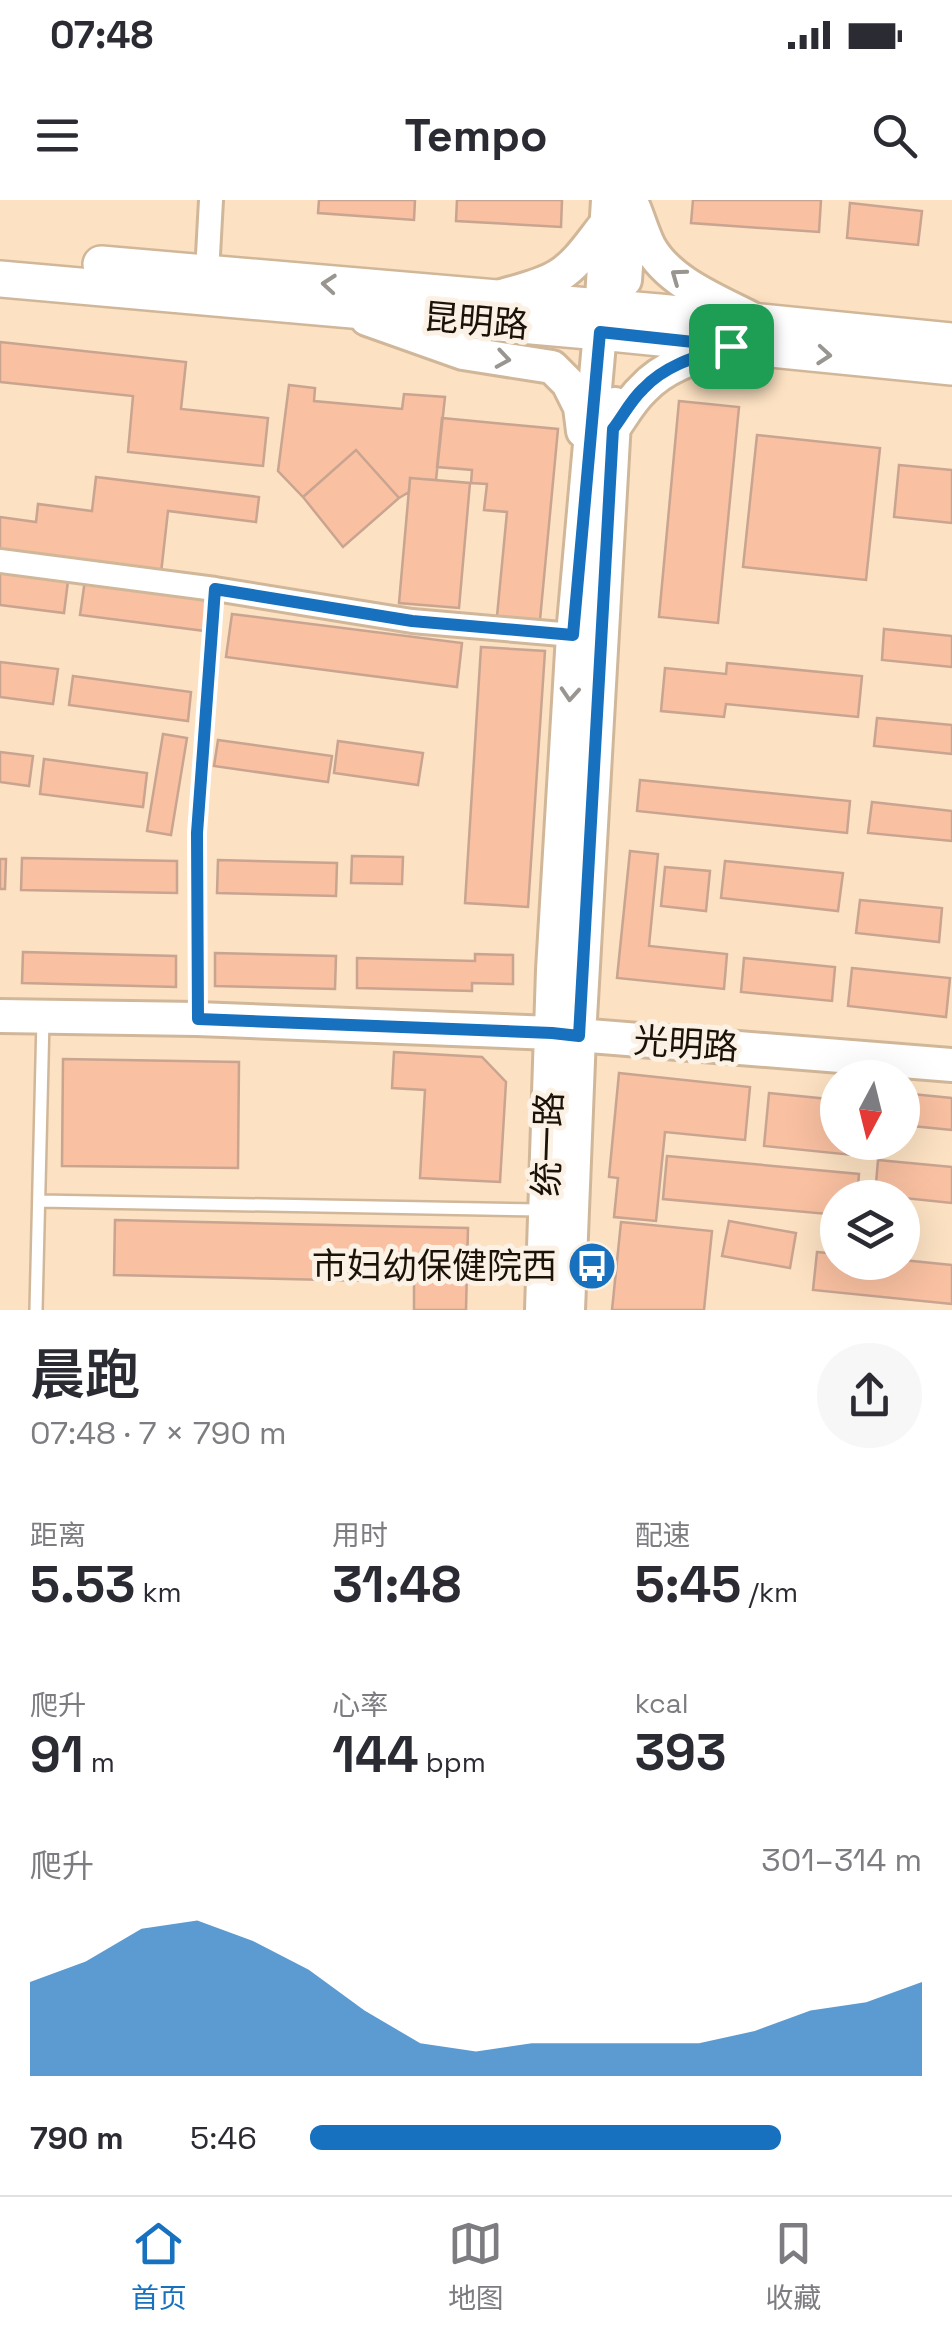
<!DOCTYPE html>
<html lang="zh">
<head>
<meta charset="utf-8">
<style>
  :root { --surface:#fff; --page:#f7f7f7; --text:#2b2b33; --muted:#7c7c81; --line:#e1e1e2; --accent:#1771be }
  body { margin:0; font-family:"Space Grotesk","Noto Sans SC",sans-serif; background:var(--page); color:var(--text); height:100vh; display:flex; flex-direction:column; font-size:38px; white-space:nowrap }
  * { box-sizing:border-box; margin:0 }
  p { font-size:32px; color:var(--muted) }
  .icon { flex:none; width:55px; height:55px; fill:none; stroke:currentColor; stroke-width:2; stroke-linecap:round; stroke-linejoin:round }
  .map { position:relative; height:1110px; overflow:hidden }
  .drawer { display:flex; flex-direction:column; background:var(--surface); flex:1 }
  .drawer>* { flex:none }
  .needle { width:65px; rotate:187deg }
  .controls { position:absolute; left:820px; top:860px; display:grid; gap:20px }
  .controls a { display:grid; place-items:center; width:100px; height:100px; border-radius:50%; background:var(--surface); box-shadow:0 10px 40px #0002; font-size:50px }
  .pin { position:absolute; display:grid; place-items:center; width:85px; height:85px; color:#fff; margin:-42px; border-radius:20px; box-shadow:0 5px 15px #0006 }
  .round { display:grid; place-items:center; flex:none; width:105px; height:105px; border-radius:52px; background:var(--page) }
  .headline { display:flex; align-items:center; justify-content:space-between; height:170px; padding:0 30px }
  h1 { font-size:55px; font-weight:600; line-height:75px }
  .stats { display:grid; grid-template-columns:repeat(3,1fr); gap:15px; height:170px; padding:10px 30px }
  .stats div { display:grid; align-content:center }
  .stats b { font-size:50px; font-weight:600 }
  .stats small { font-size:28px; font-weight:400 }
  .stats p { font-size:28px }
  .chart { height:280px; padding:20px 30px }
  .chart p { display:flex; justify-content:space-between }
  .chart svg { width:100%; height:180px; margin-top:10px; fill:var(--accent); opacity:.7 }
  ul { padding:0 30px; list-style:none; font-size:32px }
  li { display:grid; grid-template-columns:160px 120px 1fr; align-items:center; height:75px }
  li i { height:25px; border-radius:12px; background:var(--accent) }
  .status { display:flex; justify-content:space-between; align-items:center; height:70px; padding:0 50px; background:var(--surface); direction:ltr }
  .status svg { height:28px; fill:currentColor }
  header { display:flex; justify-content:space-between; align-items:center; height:130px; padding:0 30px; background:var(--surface); font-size:45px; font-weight:600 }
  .dock { display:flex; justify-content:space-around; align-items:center; height:140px; border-top:2px solid var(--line); background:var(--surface); font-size:28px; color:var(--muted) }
  .dock a { display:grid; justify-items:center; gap:5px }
  .dock .on { color:var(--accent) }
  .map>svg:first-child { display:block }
  .building { fill:#f9c0a1; stroke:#c8a491; stroke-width:2.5 }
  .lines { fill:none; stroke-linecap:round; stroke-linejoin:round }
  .lane-casing { stroke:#d1b799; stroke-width:16 }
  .street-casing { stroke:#d1b799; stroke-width:28 }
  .secondary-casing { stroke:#d1b799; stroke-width:38 }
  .primary-casing { stroke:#d1b799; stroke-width:40 }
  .lane { stroke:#fff; stroke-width:11 }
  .street { stroke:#fff; stroke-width:22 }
  .secondary { stroke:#fff; stroke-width:32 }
  .primary { stroke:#fff; stroke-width:35 }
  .oneway { stroke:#999590 }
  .route-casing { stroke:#fff; stroke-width:20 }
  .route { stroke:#1771be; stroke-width:12 }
  .labels { text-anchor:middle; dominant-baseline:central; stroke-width:10; stroke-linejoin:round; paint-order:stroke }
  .street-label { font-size:35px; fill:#1c1308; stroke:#fcf1e5 }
  .poi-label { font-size:35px; fill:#1c1308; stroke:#fcf1e5; text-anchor:end }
</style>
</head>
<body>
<div class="status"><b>07:48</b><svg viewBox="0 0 49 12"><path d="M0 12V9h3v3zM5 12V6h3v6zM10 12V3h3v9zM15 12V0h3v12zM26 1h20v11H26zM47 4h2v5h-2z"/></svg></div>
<header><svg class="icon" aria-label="menu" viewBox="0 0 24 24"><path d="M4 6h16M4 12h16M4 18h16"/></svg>Tempo<svg class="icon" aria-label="search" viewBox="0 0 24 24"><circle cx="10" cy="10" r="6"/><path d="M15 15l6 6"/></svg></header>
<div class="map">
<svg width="952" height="1110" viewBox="0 0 952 1110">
  <rect width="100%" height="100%" fill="#fce1c2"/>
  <path class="building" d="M 319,0 L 415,0 L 414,20 L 318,13 Z
    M 457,0 L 562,0 L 561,27 L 456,21 Z
    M 693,0 L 821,0 L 819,32 L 691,23 Z
    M 850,3 L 922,11 L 918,45 L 847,38 Z
    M 0,142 L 186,162 L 181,209 L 268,218 L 263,266 L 128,252 L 133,196 L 0,182 Z
    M 289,185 L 315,188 L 314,201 L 402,209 L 404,194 L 445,197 L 436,280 L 410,278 L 409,292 L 399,298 L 356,250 L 303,297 L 278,271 Z
    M 679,201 L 739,207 L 718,423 L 659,417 Z
    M 442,218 L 558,229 L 540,420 L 497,416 L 507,312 L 484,310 L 487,284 L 471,283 L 472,270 L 437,267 Z
    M 757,235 L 880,248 L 866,380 L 743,367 Z
    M 356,250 L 399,298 L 343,347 L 303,297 Z
    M 899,265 L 952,270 L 952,323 L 894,317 Z
    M 96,277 L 259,297 L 256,322 L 168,311 L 161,373 L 0,353 L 0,317 L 36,322 L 38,304 L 92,311 Z
    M 410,278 L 470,283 L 459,408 L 399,403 Z
    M 0,372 L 68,381 L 64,413 L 0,405 Z
    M 85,380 L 209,396 L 205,431 L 80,415 Z
    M 232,414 L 462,443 L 457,487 L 226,457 Z
    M 884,429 L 952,436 L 952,467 L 882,460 Z
    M 481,447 L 545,451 L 528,707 L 465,703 Z
    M 0,462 L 58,469 L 53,504 L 0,497 Z
    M 727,463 L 862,476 L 858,517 L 726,504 L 724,517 L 661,511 L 665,468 L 726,474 Z
    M 73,476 L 191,492 L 188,521 L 69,505 Z
    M 877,518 L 952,525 L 952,554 L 874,546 Z
    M 163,534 L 187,538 L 171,635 L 147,631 Z
    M 218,540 L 332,556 L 328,582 L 214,566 Z
    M 338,541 L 423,553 L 418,585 L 334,573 Z
    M 0,552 L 33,556 L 29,586 L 0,582 Z
    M 44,559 L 147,573 L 143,607 L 40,594 Z
    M 640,580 L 850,601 L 847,633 L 637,611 Z
    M 872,602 L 952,611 L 952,641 L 868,633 Z
    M 630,651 L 658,654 L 649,746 L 727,754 L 724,789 L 617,778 Z
    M 352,656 L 403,657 L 402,684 L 351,683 Z
    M 22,658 L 177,661 L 177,693 L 21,690 Z
    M 0,659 L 6,659 L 5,689 L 0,689 Z
    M 218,660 L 337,663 L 336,696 L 217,693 Z
    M 725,661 L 843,673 L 838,711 L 721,698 Z
    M 665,667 L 710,671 L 706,711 L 661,706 Z
    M 860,700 L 942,708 L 939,742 L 856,733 Z
    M 23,752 L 176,756 L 176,787 L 22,783 Z
    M 215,753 L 336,756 L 335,789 L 215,786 Z
    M 475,754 L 513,755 L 513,784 L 472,783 L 472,791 L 357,788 L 357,758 L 475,761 Z
    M 744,758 L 835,767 L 832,801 L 741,792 Z
    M 852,768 L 950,778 L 946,817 L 848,806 Z
    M 394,852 L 482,857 L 506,882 L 500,982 L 420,978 L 425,890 L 392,888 Z
    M 63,859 L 239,862 L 238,968 L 62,966 Z
    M 619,873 L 750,887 L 745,940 L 665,932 L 656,1021 L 614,1017 L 618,978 L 609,977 Z
    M 769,893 L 838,900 L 838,942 L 863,942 L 862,956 L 764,946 Z
    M 902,893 L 952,898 L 952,930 L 902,925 Z
    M 667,956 L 859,974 L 857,998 L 838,998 L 838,1015 L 663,999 Z
    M 878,960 L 952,967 L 952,1003 L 875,995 Z
    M 115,1020 L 468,1028 L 466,1110 L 414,1110 L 414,1082 L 114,1075 Z
    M 729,1021 L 796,1033 L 790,1068 L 722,1056 Z
    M 621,1022 L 712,1031 L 704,1110 L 612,1110 Z
    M 817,1052 L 838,1054 L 838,1062 L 902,1062 L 902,1060 L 952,1065 L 952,1104 L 813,1090 Z"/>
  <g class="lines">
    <g class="lane-casing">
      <path id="lane" d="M 197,814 L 197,633 L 215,389
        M 39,1001 L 541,1010
        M 36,1110 L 43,819"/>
    </g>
    <g class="street-casing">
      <path id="street" d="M 207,73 L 211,0
        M 0,361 L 215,389 L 412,421 L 573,435"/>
    </g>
    <g class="secondary-casing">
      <path id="secondary" d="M 634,8 C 639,20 643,34 649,46 C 669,83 718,101 754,120
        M 625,80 L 631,0
        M 498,97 C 518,91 540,87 558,76 C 578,64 592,41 606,24
        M 367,119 L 463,153 L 552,167 L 568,183 L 580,207 L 583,231
        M 613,229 C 623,215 631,200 643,189 C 666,164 699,156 731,146
        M 0,816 L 197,819 L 552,833 L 952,865
        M 542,1110 L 553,770 L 573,435 L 600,132 L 608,0
        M 568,1110 L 579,836 L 615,204"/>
    </g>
    <g class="primary-casing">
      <path id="primary" d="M 101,64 L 659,112 L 952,141
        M 0,79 L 600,132 L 952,167"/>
    </g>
    <use href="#lane" class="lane"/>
    <use href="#street" class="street"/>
    <use href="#secondary" class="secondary"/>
    <use href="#primary" class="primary"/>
  </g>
  <defs><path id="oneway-chevron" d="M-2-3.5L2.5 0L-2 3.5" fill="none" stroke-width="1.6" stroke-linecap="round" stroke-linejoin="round" transform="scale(2.5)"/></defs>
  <g class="oneway">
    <use href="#oneway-chevron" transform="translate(678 76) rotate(-144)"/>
    <use href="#oneway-chevron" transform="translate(329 84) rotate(-175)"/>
    <use href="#oneway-chevron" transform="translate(824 155) rotate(5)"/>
    <use href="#oneway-chevron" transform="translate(503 159) rotate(9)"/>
    <use href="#oneway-chevron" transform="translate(570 494) rotate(94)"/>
  </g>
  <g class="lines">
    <g class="route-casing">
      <path id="route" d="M 600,132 L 731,146 C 699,156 666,164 643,189 C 631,200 623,216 613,229 L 579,836 L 552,833 L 198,819 L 197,633 L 215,389 L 412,421 L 573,435 Z"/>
    </g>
    <use href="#route" class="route"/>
  </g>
  <defs>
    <g id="bus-disc" transform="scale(2.5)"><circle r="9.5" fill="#1771be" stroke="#fcf1e5"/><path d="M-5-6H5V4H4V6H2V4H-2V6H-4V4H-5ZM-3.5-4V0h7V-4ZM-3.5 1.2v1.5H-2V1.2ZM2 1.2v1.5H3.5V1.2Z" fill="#fff"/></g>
  </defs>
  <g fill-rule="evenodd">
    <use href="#bus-disc" x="592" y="1066"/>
  </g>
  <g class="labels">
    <g class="street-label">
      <text transform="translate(476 121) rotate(5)">昆明路</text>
      <text transform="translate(686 844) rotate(4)">光明路</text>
      <text transform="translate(548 944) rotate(-88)">统一路</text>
    </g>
    <g class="poi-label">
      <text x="557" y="1066">市妇幼保健院西</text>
    </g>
  </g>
</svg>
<div class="controls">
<a><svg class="needle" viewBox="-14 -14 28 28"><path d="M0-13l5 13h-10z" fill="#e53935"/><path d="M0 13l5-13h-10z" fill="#7c7c81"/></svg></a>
<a><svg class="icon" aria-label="layers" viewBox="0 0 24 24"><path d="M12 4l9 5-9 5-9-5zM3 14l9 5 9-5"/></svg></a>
</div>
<div class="pin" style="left:731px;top:146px;background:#1e9e55"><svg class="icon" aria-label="arrive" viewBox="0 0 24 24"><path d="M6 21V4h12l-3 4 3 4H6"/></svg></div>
</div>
<section class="drawer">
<div class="headline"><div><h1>晨跑</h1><p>07:48 · 7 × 790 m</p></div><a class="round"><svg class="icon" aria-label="share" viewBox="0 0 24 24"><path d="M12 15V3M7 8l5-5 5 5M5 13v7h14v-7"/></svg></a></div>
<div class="stats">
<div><p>距离</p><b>5.53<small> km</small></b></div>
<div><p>用时</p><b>31:48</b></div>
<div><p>配速</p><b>5:45<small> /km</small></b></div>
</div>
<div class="stats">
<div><p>爬升</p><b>91<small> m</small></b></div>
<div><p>心率</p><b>144<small> bpm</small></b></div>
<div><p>kcal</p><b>393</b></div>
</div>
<div class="chart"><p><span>爬升</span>301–314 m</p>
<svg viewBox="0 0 160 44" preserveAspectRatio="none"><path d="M0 44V21L10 16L20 8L30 6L40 11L50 18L60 28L70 36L80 38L90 36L100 36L110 36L120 36L130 33L140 28L150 26L160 21V44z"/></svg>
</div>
<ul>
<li><b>790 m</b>5:46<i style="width:77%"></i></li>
</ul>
</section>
<nav class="dock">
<a class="on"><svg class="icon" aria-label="home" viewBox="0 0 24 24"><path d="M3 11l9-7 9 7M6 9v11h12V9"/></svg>首页</a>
<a><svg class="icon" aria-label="map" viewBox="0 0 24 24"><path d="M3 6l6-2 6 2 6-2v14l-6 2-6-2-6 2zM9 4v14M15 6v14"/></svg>地图</a>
<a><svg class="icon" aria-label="saved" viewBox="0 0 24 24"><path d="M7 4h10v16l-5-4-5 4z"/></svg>收藏</a>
</nav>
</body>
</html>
